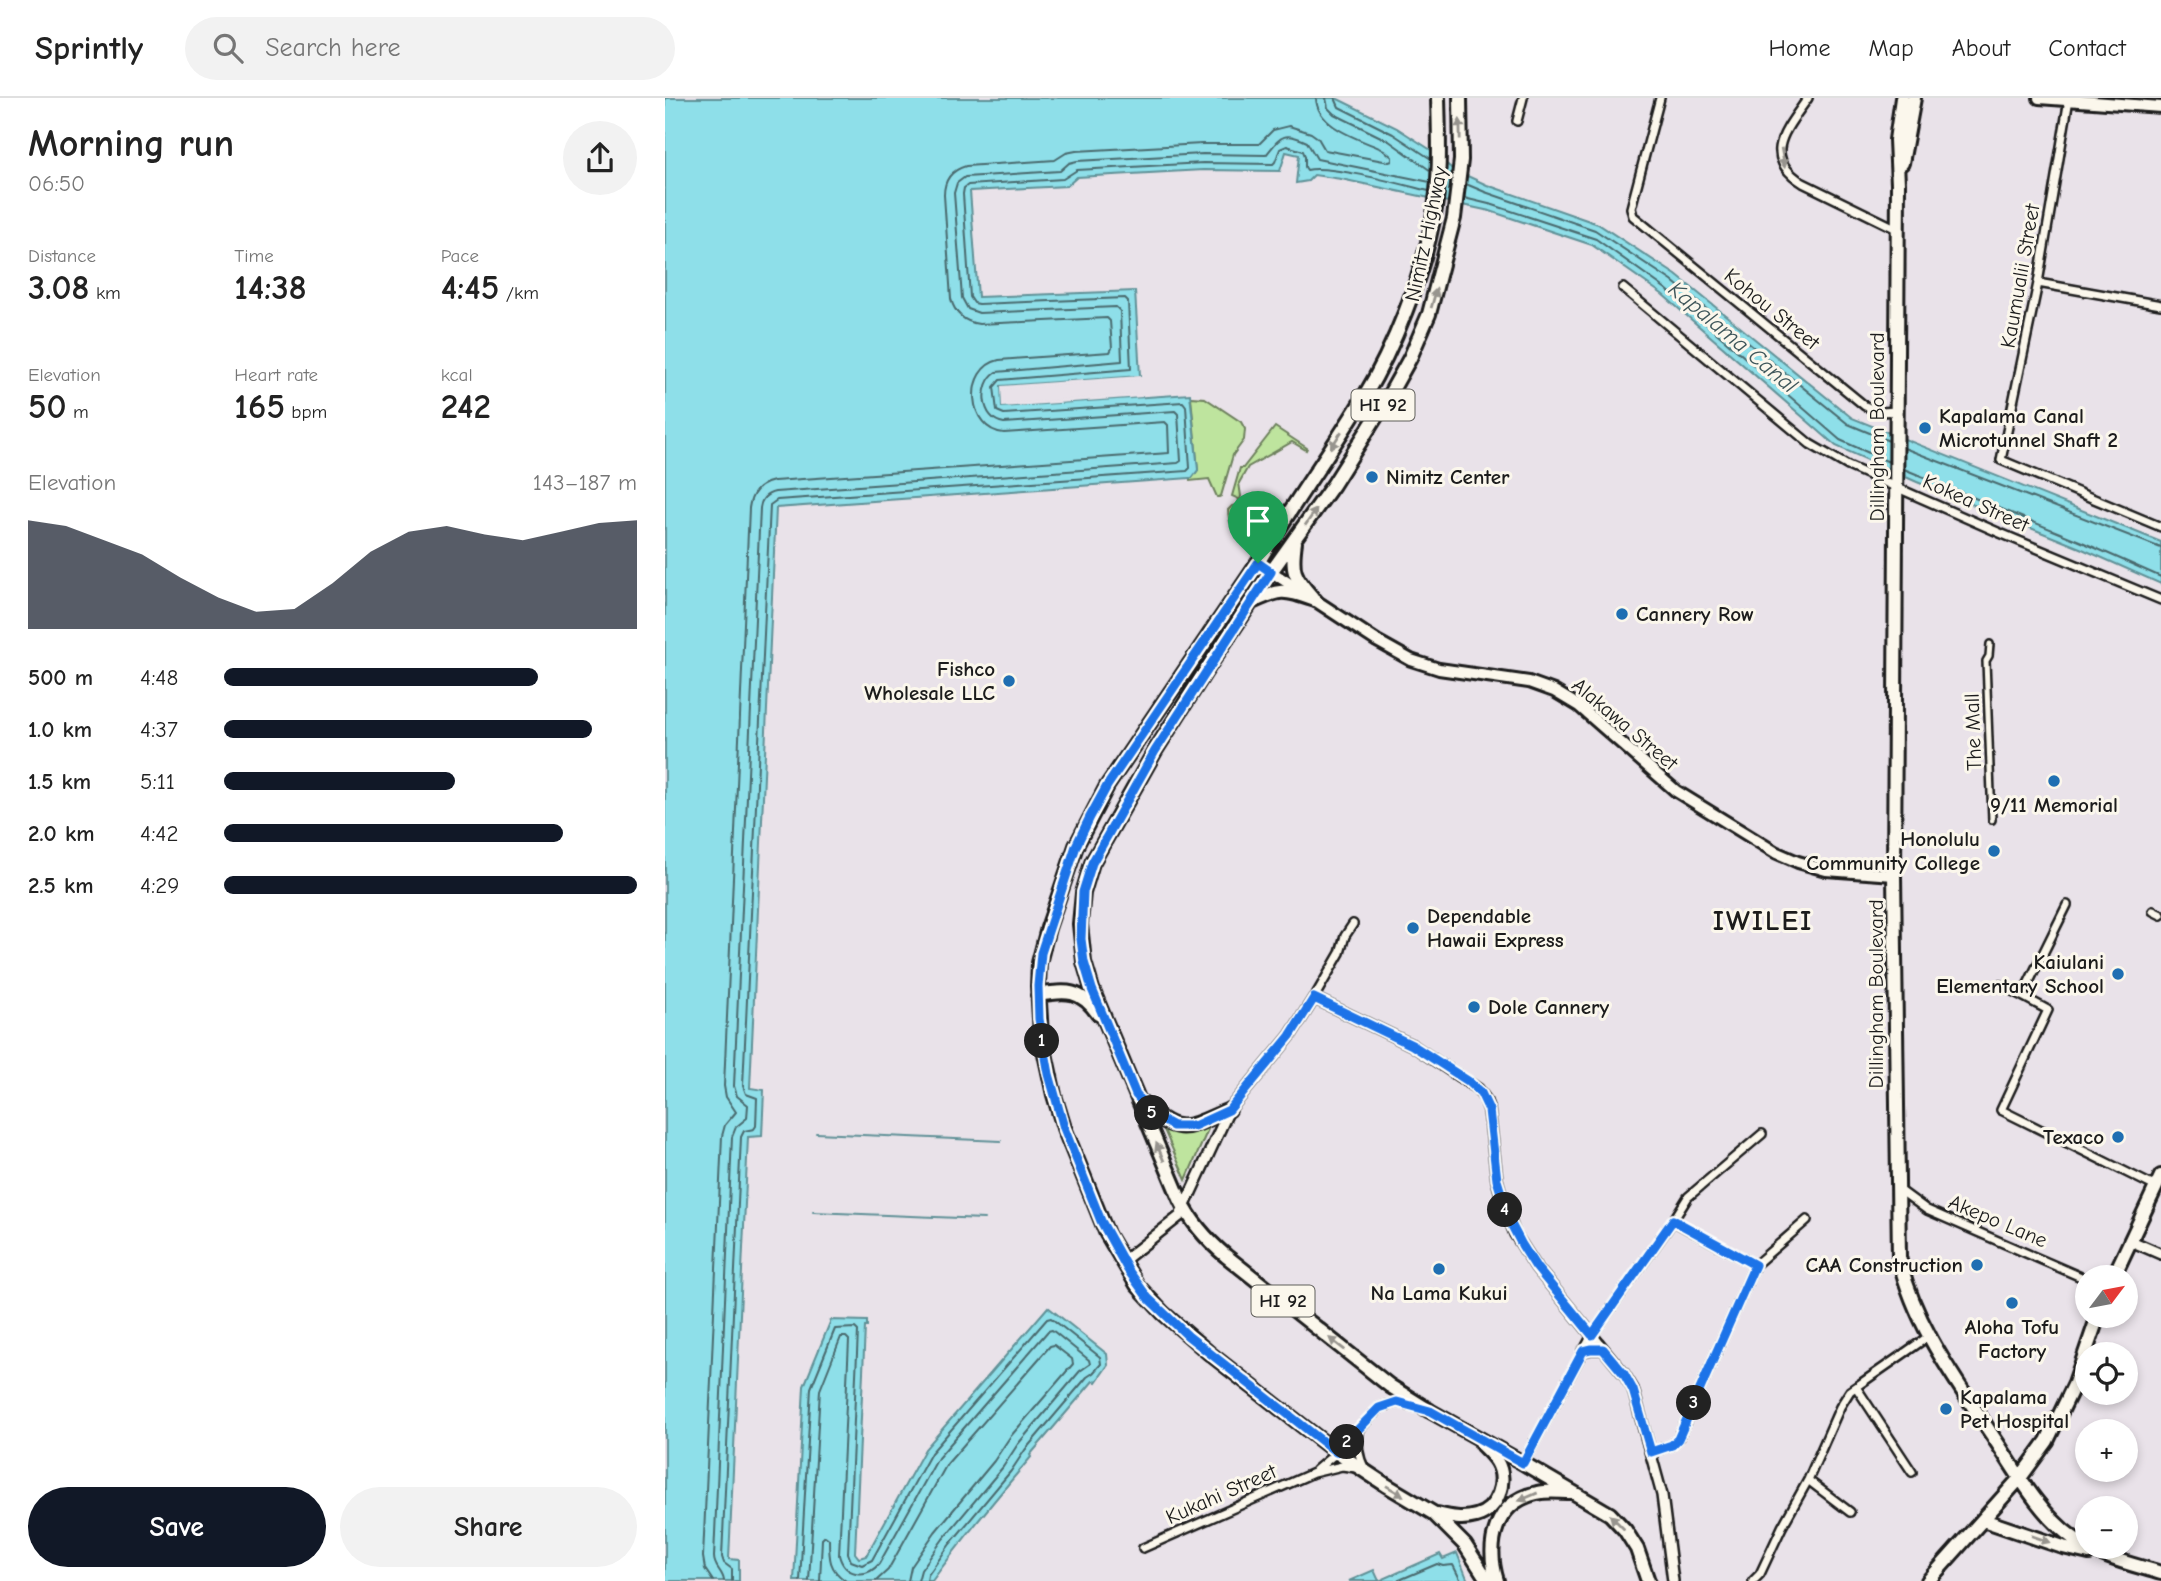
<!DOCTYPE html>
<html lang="en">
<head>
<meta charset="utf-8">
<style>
  :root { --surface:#fff; --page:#f2f2f2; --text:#222; --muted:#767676; --line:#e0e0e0; --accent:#111827 }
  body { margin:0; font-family:"Comic Neue",sans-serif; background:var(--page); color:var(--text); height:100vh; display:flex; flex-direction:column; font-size:26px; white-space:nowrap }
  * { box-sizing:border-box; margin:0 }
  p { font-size:23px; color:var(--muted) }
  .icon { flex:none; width:38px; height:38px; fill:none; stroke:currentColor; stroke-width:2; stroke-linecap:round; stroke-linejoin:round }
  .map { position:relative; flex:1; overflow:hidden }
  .drawer { display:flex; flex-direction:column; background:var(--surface); width:665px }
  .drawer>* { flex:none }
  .needle { width:46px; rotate:58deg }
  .tools { position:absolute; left:1410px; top:1167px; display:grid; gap:14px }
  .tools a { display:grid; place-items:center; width:63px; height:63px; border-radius:50%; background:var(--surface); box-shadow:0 4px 10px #0003; font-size:35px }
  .pin { position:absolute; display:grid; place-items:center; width:60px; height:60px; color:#fff; margin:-72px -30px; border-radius:50% 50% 50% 0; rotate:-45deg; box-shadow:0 0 7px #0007 }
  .pin .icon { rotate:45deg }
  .km { position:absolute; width:35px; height:35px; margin:-18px; border-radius:50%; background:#222; color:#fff; font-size:19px; line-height:35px; text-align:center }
  .round { display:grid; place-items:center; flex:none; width:74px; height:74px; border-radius:37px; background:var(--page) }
  .overview { display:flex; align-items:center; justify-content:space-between; height:119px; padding:0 28px }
  h1 { font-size:38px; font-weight:700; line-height:52px }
  .stats { display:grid; grid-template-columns:repeat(3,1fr); gap:10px; height:119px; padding:7px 28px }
  .stats div { display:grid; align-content:center }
  .stats b { font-size:35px; font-weight:700 }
  .stats small { font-size:19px; font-weight:400 }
  .stats p { font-size:19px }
  .chart { height:196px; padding:14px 28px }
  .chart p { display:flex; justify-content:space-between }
  .chart svg { width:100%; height:126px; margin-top:7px; fill:var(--accent); opacity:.7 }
  .cta { display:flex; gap:14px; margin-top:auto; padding:14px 28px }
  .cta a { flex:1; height:80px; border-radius:42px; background:var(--accent); color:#fff; font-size:28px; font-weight:700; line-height:80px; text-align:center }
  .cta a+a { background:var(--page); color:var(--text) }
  ul { padding:0 28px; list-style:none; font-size:23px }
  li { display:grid; grid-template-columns:112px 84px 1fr; align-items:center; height:52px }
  li i { height:18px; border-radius:9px; background:var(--accent) }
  header { display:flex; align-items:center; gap:42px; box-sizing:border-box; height:98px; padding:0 35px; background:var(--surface); border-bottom:2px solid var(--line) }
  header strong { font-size:33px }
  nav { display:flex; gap:38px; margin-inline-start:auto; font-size:24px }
  .search { width:490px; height:63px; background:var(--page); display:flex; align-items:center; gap:18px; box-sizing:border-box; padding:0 24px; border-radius:38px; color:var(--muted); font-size:26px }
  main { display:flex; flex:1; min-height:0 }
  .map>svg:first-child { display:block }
  .green { fill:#bee49e; stroke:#6d805d; stroke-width:2 }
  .water { fill:#8edfe9; stroke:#609197; stroke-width:2 }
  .pier { fill:#e9e2e9 }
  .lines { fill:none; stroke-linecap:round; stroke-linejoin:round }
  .shore { stroke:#4a6a6e; stroke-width:2 }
  .stream { stroke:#609197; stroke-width:2 }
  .pedestrian-casing { stroke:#1c1c1c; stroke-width:10 }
  .minor-casing { stroke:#1c1c1c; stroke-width:12 }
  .tertiary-casing { stroke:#1c1c1c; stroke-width:14 }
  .secondary-casing { stroke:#1c1c1c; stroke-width:16 }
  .primary-casing { stroke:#1c1c1c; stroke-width:18 }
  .pedestrian { stroke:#fbf7ec; stroke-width:5 }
  .minor { stroke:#fbf7ec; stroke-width:7 }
  .tertiary { stroke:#fbf7ec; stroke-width:9 }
  .secondary { stroke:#fbf7ec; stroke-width:10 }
  .primary { stroke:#fbf7ec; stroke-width:12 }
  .oneway { fill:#97948e }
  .route-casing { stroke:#fff; stroke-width:14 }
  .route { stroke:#1a73e8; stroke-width:9 }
  .poi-dot { fill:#1f6fb2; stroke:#fbf7ec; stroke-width:2.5 }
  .labels { text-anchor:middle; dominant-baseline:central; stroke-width:6; stroke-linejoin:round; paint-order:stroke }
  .shield { fill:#fbf7ec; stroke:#5f5e5a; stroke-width:2 }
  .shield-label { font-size:19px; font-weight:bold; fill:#1c1c1c }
  .street-label { font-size:21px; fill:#1c1c1c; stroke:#fbf7ec }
  .poi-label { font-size:21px; font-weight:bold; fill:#1c1c1c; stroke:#fbf7ec; text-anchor:start }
  .water-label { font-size:23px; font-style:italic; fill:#3e565a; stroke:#fbf7ec }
  .district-label { font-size:28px; font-weight:bold; letter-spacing:2px; fill:#1c1c1c; stroke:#fbf7ec }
</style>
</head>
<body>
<header>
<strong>Sprintly</strong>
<div class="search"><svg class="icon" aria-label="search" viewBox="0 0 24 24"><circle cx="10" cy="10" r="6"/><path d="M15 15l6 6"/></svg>Search here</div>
<nav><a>Home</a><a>Map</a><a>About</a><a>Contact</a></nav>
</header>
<main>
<section class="drawer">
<div class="overview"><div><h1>Morning run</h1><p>06:50</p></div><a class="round"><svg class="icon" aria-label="share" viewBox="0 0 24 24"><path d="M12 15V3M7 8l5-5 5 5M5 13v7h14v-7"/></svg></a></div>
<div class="stats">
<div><p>Distance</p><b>3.08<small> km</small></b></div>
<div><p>Time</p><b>14:38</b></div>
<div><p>Pace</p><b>4:45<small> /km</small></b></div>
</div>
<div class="stats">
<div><p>Elevation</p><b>50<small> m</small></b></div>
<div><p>Heart rate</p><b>165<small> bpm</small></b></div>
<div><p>kcal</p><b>242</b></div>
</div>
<div class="chart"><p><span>Elevation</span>143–187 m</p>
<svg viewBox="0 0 160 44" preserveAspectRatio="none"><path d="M0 44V6L10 8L20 13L30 18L40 26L50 33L60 38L70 37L80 28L90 17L100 10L110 8L120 11L130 13L140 10L150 7L160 6V44z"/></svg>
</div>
<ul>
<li><b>500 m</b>4:48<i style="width:76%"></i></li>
<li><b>1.0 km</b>4:37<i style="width:89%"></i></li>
<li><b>1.5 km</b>5:11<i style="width:56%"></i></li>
<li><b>2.0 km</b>4:42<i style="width:82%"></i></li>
<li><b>2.5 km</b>4:29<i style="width:100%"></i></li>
</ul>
<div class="cta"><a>Save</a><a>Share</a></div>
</section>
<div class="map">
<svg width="1496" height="1483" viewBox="0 0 1496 1483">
  <rect width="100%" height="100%" fill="#e9e2e9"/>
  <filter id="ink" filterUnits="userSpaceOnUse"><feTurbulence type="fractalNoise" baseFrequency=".0143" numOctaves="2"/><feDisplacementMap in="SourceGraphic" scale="14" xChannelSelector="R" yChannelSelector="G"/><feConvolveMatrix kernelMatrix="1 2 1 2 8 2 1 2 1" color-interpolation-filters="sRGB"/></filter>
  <g filter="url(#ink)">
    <path class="green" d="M 526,299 L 540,300 L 576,324 L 580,331 L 579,342 L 568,357 L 556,398 L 554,399 L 552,399 L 544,381 L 525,383 L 525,380 L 527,380 L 533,372 Z
      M 610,329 L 642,350 L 641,352 L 627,344 L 583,369 L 574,385 L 576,398 L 572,419 L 582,429 L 605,427 L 604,430 C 584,445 564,438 563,412 L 567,408 L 573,407 L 574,401 L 567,398 L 575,370 L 578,370 Z
      M 547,1022 L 521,1082 L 496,1025 Z"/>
    <path class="water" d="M 0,0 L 671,0 L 732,30 L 769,54 L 787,71 L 822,87 L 933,126 L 1011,177 L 1187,320 L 1496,444 L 1496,486 L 1415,450 L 1252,384 L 1171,348 L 997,196 L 927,147 L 825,113 L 676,81 L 649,77 L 643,83 L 631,85 L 634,57 L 621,54 L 615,73 L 538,72 L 412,79 L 402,88 L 305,93 L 313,199 L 470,193 L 475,278 L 336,288 L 337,309 L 525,296 L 533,372 L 527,380 L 525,380 L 111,410 L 85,990 L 99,992 L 97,1038 L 83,1039 L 64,1461 L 74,1462 L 74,1483 L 0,1483 Z
      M 383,1209 L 442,1256 L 443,1267 L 431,1284 L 428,1283 L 365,1357 L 366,1359 C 333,1398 298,1440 267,1483 L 129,1483 L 139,1288 L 166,1222 L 202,1223 L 202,1229 L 200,1229 L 190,1455 L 194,1460 L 201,1458 L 260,1351 Z
      M 792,1455 L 803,1483 L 684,1483 L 709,1472 L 714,1483 L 775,1456 L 778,1461 Z"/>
    <path class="pier" d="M 475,278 L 475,281 L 340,291 L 340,306 L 477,296 L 477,299 L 337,309 L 336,288 Z"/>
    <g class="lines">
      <path class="shore" d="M 661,0 L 663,10 L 669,16 L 724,43 L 766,73
        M 670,0 L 674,9 L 728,36 L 766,61
        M 801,86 L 820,94 L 930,132 L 1007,183 L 1183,326 L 1224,343
        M 799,100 L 828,107 L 931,141 L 1001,191 L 1175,342 L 1224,364
        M 1239,350 L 1496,450
        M 1239,371 L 1417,444 L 1496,479
        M 48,1483 L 40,1471 L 38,1459 L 57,1038 L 60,1027 L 71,1014 L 61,999 L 59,988 L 84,410 C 86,395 95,386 109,383 L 504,355 L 503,327 L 500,324 L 339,335 C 302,332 298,270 334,262 L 445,254 L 447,250 L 445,223 L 442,220 L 314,226 C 299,224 290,216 286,201 L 279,97 C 279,82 287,72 301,68 L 390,62 L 401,55 L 411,53 L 537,46 L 594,46 L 608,32 L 624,28 L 646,35 L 653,40 L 660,52 L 724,64 L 727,63 L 727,59 L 719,52 C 695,41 652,30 651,0
        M 59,1483 C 58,1473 49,1470 49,1459 L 67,1039 L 71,1029 L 82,1020 L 83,1007 L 72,998 L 69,988 L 95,410 C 96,401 101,396 110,394 L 513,365 L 516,363 L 513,316 L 510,313 L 339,325 C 316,322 313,286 331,274 L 457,263 L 455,213 L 451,209 L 314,215 L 303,211 L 297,200 L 289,95 L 292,85 L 300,79 L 395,73 L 404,65 L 412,63 L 538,56 L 601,57 C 615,40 617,32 642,44 L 652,61 L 765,84
        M 67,1483 L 67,1471 L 59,1465 L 57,1459 L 76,1039 L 79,1033 L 89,1031 L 91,1028 L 92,1000 L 81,996 L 78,988 L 105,407 L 112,402 L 522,373 L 525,370 L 521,308 L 518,304 L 339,316 L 332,313 L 329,289 L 335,282 L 466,271 L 463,203 L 460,200 L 314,206 L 309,205 L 305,199 L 298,96 L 299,90 L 303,87 L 398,81 L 412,72 L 538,65 L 608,66 L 610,64 L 615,51 L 622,48 L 638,53 L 640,58 L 640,69 L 642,72 C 663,66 739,87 764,93
        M 135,1483 L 146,1290 L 170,1231 L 190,1230 L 193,1233 L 183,1455 L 186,1463 L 197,1467 L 207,1462 L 266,1355 L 382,1221 L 386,1220 L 435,1259 L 436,1266 L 428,1275 L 422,1279 L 360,1352 L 346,1373 L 285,1446 L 263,1477 L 262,1483
        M 144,1483 L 155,1292 L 176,1239 L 181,1239 L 184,1242 L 174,1457 C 179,1477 200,1482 214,1466 L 273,1360 L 383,1233 L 387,1232 L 424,1262 L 425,1266 L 415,1273 L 353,1346 L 338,1369 L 278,1441 L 256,1472 L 253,1483
        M 155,1483 L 157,1441 L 160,1438 L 164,1441 C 164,1460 164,1472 181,1483
        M 211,1483 L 223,1472 L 282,1366 L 385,1248 L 389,1247 L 407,1261 L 408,1266 L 345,1339 L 329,1363 L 270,1434 L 246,1469 L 243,1483
        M 732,1483 L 772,1466 L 778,1468 L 788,1467 L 796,1483"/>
      <path class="stream" d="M 151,1035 L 336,1043
        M 148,1114 L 319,1121"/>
      <g class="pedestrian-casing">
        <path id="pedestrian" d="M 1325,546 L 1324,558 L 1321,563 L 1327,722"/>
      </g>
      <g class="minor-casing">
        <path id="minor" d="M 995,0 L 966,110 L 968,118 L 1200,308 L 1216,314 L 1232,313
          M 1143,0 C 1121,32 1095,58 1138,85 L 1232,131
          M 1404,1 L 1373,185 L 1336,362 L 1496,429
          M 852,23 L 858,0
          M 1373,185 L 1496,207
          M 958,190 L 1145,346 L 1183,368 L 1335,435 L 1496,502
          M 1402,807 L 1357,898 L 1383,912 L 1336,1012 L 1491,1089
          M 1488,813 L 1496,817
          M 1335,887 L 1357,898
          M 649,900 L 675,855 L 680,838 L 688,826
          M 1232,1090 L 1262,1112 L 1423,1182
          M 1008,1123 L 1090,1167
          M 1191,1289 L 1247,1374
          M 694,1332 C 693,1347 692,1357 700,1371
          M 986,1354 L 1007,1347 L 1013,1341 L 1090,1167 L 1142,1122
          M 858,1365 L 927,1237 L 1008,1123 L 1023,1099 L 1097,1036
          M 651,1372 L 677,1350 L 714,1310 L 732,1304 L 754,1310
          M 1143,1382 L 1185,1414
          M 478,1450 L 648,1375 L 677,1368 L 691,1370
          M 1088,1483 L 1095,1476 L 1117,1429 L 1143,1382 L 1175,1309 L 1185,1293 L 1264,1238"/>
      </g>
      <g class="tertiary-casing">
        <path id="tertiary" d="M 1466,1143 L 1496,1156
          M 457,1164 L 515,1118 L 564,1012 L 625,938 L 649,900 L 747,947 L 813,991 L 820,1001 L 824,1012 L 832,1082 L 840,1110 L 850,1136 L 871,1169 L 959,1276 L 968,1291 L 997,1397 L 1008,1483
          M 918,1253 L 926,1251 L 938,1251"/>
      </g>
      <g class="secondary-casing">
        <path id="secondary" d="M 1374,0 L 1496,9
          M 593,465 L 712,543 L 746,562 L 774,571 L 864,584 L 889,593 L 914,608 L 1011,693 L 1110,754 L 1133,764 L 1161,772 L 1229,777"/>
      </g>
      <g class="primary-casing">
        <path id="primary" d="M 773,0 C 774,40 776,82 768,122 C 757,178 729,250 699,299 C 665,355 626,408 593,465 L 442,688 L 411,748 L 383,830 L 374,865 L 373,888 L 376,937 L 389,997 L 399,1030 L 442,1136 L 472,1187 L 498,1215 L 544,1255 L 671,1354 L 721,1387 L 768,1415 L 800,1447 L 823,1483
          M 795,0 L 796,62 L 789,120 L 764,216 L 745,260 L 721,303 L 668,387 L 606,474 L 540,574 L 490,653 L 427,765 L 418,795 L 415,826 L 419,864 L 427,891 L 515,1101 C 526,1124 542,1142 561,1158 L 725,1288 L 765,1313 L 858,1365 L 945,1416 L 960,1432 L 972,1451 L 983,1483
          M 1237,0 L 1231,42 L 1233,86 L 1229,777 L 1234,1159 C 1249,1228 1293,1285 1331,1343 C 1352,1375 1376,1417 1407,1439 C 1436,1460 1463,1465 1496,1475
          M 1237,65 L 1249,0
          M 630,444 C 626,472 628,478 647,499
          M 585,505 C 616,490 618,491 650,502
          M 373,897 C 401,892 416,891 433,916
          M 478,1005 C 513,1041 524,1029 564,1012
          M 1448,1180 L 1496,1078
          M 772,1416 C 785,1419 797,1422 811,1418 C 833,1412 843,1383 832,1364 C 828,1357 822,1352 817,1347
          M 1318,1422 L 1398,1449 L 1424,1455
          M 832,1483 C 821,1447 829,1404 872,1395 C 883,1392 894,1394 905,1394
          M 1263,1483 L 1355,1380 L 1382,1343 L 1410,1285 L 1433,1218"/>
      </g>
      <use href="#pedestrian" class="pedestrian"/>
      <use href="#minor" class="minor"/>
      <use href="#tertiary" class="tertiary"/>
      <use href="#secondary" class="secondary"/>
      <use href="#primary" class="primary"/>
    </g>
    <defs><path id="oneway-solid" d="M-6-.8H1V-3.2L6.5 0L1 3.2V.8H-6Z" transform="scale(1.75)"/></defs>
    <g class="oneway">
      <use href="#oneway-solid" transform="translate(795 31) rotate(-91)"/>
      <use href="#oneway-solid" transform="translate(1118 60) rotate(80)"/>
      <use href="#oneway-solid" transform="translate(769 200) rotate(-74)"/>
      <use href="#oneway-solid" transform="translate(671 342) rotate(123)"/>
      <use href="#oneway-solid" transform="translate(646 419) rotate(-55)"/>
      <use href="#oneway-solid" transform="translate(495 1054) rotate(-113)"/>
      <use href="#oneway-solid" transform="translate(672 1246) rotate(-142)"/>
      <use href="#oneway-solid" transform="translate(730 1393) rotate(31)"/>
      <use href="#oneway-solid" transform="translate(863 1399) rotate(157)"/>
      <use href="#oneway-solid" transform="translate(952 1424) rotate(-135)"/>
      <use href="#oneway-solid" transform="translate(1376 1441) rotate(19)"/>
    </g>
  </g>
  <g class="lines" filter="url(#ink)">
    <g class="route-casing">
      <path id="route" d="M 593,465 L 606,474 L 490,653 L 427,765 L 418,794 L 416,841 L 419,864 L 427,891 L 471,997 L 490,1018 L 508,1028 L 529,1028 L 564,1012 L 625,938 L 649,900 L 747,947 L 803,983 L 816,995 L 824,1012 L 832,1082 L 845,1124 L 857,1147 L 871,1169 L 927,1237 L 1008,1122 L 1090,1167 L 1013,1341 L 1007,1347 L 986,1354 L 968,1292 L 959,1276 L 938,1251 L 926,1251 L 918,1253 L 858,1365 L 765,1313 L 732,1304 L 714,1310 L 671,1354 L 523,1238 L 483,1200 L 463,1172 L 436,1123 L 399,1030 L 384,976 L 374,921 L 373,888 L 376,855 L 411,748 L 425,719 L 442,688 Z"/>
    </g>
    <use href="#route" class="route"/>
  </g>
  <g class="poi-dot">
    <circle cx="1260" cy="330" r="7"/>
    <circle cx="707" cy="379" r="7"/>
    <circle cx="957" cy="516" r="7"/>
    <circle cx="344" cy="583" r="7"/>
    <circle cx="1389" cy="683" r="7"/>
    <circle cx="1329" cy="753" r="7"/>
    <circle cx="748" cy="830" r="7"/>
    <circle cx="1453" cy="876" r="7"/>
    <circle cx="809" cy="909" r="7"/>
    <circle cx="1453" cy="1039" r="7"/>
    <circle cx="1312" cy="1167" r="7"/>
    <circle cx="774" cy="1171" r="7"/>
    <circle cx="1347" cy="1205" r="7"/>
    <circle cx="1281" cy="1311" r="7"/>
  </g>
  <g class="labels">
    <g class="shield">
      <rect x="686.5" y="291.5" width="63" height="31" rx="5"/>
      <rect x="586.5" y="1187.5" width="63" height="31" rx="5"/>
    </g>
    <g class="shield-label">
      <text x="718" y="307">HI 92</text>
      <text x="618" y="1203">HI 92</text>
    </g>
    <g class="street-label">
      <text transform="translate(761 136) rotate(-78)">Nimitz Highway</text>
      <text transform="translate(1355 178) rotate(-80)">Kaumualii Street</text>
      <text transform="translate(1107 211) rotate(39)">Kohou Street</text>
      <text transform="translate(1212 329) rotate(-90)">Dillingham Boulevard</text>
      <text transform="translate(1311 405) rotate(24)">Kokea Street</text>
      <text transform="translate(960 626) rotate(40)">Alakawa Street</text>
      <text transform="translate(1308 634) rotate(-92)">The Mall</text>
      <text transform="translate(1211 896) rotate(-90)">Dillingham Boulevard</text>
      <text transform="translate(1333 1123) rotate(23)">Akepo Lane</text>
      <text transform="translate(556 1396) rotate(-24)">Kukahi Street</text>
    </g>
    <g class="poi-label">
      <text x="1274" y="318">Kapalama Canal<tspan x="1274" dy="24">Microtunnel Shaft 2</tspan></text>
      <text x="721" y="379">Nimitz Center</text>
      <text x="971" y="516">Cannery Row</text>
      <text x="330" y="571" text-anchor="end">Fishco<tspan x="330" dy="24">Wholesale LLC</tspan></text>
      <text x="1389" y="707" text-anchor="middle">9/11 Memorial</text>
      <text x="1315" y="741" text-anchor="end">Honolulu<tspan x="1315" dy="24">Community College</tspan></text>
      <text x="762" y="818">Dependable<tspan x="762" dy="24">Hawaii Express</tspan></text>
      <text x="1439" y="864" text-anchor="end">Kaiulani<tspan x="1439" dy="24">Elementary School</tspan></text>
      <text x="823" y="909">Dole Cannery</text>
      <text x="1439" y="1039" text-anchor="end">Texaco</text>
      <text x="1298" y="1167" text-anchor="end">CAA Construction</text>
      <text x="774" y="1195" text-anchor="middle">Na Lama Kukui</text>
      <text x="1347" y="1229" text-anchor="middle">Aloha Tofu<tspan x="1347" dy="24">Factory</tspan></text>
      <text x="1295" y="1299">Kapalama<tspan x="1295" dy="24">Pet Hospital</tspan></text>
    </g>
    <g class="water-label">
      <text transform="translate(1068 239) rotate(40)">Kapalama Canal</text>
    </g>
    <g class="district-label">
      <text x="1098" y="823">IWILEI</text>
    </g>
  </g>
</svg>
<div class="tools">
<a><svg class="needle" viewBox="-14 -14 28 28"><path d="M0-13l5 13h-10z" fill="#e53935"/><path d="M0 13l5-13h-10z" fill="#767676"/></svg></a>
<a><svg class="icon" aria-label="locate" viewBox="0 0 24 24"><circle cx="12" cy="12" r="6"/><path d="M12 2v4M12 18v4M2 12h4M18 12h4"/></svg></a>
<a>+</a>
<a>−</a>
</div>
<div class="pin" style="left:593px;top:465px;background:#1e9e55"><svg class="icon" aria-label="arrive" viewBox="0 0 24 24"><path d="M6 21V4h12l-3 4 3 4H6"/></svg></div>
<b class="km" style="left:377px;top:943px">1</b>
<b class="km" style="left:682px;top:1344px">2</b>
<b class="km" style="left:1029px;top:1305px">3</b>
<b class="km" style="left:840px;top:1112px">4</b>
<b class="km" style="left:487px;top:1015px">5</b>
</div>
</main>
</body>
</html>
